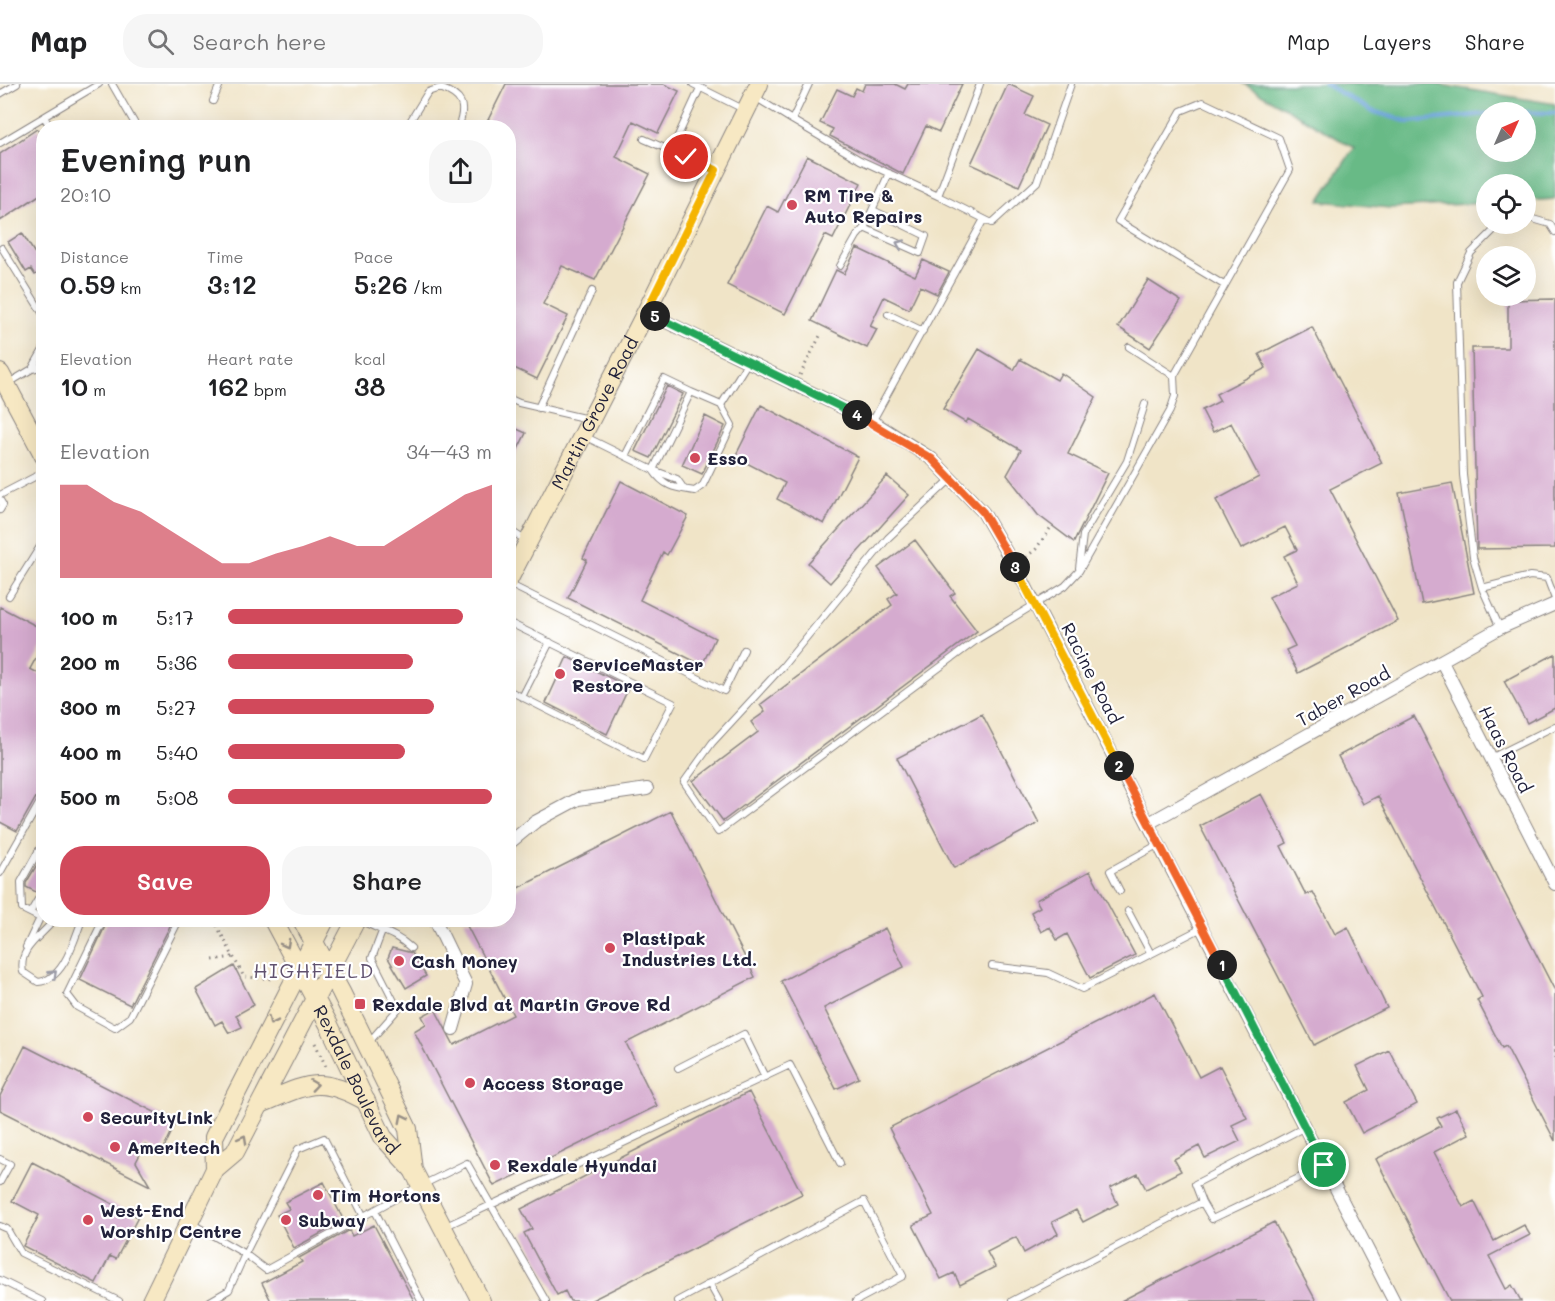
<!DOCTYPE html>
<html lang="en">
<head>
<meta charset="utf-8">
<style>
  :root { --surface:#fff; --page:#f6f6f6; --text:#202124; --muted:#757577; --line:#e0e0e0; --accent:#d1495b }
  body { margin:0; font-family:Mali,sans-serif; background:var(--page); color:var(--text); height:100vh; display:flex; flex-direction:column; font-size:22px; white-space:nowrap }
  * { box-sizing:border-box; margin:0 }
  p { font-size:20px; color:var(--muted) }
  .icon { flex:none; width:33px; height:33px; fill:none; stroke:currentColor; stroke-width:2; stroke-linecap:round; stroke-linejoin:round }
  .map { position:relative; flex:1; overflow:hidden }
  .details { position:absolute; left:36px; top:36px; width:480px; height:807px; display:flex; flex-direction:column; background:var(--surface); border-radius:24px; box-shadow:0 6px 24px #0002 }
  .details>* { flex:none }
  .needle { width:39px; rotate:45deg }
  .buttons { position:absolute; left:1476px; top:18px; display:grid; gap:12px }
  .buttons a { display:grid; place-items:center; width:60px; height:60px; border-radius:50%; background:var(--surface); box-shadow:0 6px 24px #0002; font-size:30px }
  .pin { position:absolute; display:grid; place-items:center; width:51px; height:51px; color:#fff; margin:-26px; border:3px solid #fff; border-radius:50%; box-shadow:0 2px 6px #0007 }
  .km { position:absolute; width:30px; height:30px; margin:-15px; border-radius:50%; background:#222; color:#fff; font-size:16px; line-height:30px; text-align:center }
  .round { display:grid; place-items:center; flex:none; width:63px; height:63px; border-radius:24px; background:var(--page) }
  .head { display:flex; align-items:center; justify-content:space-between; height:102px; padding:0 24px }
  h1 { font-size:33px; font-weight:600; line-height:45px }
  .metrics { display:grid; grid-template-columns:repeat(3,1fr); gap:9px; height:102px; padding:6px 24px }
  .metrics div { display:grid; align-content:center }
  .metrics b { font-size:26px; font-weight:600 }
  .metrics small { font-size:16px; font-weight:400 }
  .metrics p { font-size:16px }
  .chart { height:168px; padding:12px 24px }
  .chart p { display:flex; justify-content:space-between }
  .chart svg { width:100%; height:108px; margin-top:6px; fill:var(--accent); opacity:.7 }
  .button { display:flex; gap:12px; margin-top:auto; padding:12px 24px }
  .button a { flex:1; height:69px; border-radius:24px; background:var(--accent); color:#fff; font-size:24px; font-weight:600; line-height:69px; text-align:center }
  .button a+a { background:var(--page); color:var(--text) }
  ul { padding:0 24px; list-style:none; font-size:20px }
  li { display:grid; grid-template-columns:96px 72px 1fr; align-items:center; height:45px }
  li i { height:15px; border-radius:8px; background:var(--accent) }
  header { display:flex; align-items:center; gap:36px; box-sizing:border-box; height:84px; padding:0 30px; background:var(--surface); border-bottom:2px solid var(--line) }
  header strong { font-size:28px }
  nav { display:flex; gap:33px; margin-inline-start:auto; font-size:21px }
  .search { width:420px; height:54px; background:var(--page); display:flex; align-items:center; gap:15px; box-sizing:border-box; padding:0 21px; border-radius:24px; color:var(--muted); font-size:22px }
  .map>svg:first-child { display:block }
  .forest { fill:#68ba86; stroke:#456e60; stroke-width:1.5; fill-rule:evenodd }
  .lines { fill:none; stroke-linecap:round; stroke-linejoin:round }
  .stream { stroke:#69a2d8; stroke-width:4.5 }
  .building { fill:#d5abcf }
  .service-casing { stroke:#898381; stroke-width:8 }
  .minor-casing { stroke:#898381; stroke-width:14 }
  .secondary-casing { stroke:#898381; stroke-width:20 }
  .path { stroke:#898381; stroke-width:3; stroke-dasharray:1.5 4.5; stroke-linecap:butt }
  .service { stroke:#fff; stroke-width:6 }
  .minor { stroke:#fff; stroke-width:12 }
  .secondary { stroke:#f7e8c3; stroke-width:18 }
  .oneway { stroke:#9c9ca7 }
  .oneway2 { stroke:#978f86 }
  .split-1-casing { stroke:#fff; stroke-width:12 }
  .split-2-casing { stroke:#fff; stroke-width:12 }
  .split-3-casing { stroke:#fff; stroke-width:12 }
  .split-4-casing { stroke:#fff; stroke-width:12 }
  .split-5-casing { stroke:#fff; stroke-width:12 }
  .split-6-casing { stroke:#fff; stroke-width:12 }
  .split-1 { stroke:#22a559; stroke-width:8 }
  .split-2 { stroke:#f0652b; stroke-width:8 }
  .split-3 { stroke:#f5b400; stroke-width:8 }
  .split-4 { stroke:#f0652b; stroke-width:8 }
  .split-5 { stroke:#22a559; stroke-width:8 }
  .split-6 { stroke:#f5b400; stroke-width:8 }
  .poi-dot { fill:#d1495b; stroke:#fff; stroke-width:2 }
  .labels { text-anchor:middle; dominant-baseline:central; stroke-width:4.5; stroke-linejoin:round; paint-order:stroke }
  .poi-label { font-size:18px; font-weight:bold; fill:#22223b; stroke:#fff; text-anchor:start }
  .street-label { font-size:18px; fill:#22223b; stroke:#fff }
  .neighbourhood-label { font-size:20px; letter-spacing:1.5px; fill:#61526f; stroke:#fff }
</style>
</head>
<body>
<header>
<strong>Map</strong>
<div class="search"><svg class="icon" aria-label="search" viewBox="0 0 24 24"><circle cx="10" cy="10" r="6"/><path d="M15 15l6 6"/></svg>Search here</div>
<nav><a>Map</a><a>Layers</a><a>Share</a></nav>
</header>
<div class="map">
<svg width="1555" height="1217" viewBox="0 0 1555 1217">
  <rect width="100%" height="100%" fill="#fff"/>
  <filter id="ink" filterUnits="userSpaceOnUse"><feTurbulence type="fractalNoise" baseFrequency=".0167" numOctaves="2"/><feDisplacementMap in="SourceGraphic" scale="12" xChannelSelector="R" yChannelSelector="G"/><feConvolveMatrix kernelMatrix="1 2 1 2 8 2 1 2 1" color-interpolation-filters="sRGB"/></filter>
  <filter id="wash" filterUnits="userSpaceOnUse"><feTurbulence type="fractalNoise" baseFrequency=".008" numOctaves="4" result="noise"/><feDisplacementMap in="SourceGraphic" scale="24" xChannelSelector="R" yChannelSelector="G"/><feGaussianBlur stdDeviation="1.35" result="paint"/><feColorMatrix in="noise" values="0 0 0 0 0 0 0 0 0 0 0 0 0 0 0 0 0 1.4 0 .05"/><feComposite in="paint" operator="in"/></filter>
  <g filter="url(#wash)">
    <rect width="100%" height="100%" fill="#f0e4c7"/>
    <path class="forest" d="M 1244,0 L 1435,0 L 1555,20 L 1555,115 L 1526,117 L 1526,100 L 1486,100 L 1486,119 L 1390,124 L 1319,117 L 1354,64 ZM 1486,28 L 1526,28 L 1526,68 L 1486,68 Z"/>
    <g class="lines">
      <path class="stream" d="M 1325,0 L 1372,27 L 1409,38 L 1486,30
        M 1503,28 L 1555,29"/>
    </g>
    <g id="blocks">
      <path class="building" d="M 506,0 L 664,0 L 679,7 L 658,49 L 633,37 L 616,73 L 650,90 L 595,196 L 562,182 L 543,220 L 568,232 L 537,295 L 508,281 L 508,44 L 484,44 Z
        M 865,0 L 895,0 L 905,5 L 908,0 L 962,0 L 939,48 L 926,42 L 903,90 L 830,52 L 833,45 L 820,39 L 837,5 L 852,12 L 856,4 L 862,7 Z
        M 1008,0 L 1034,12 L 1025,31 L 1047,41 L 1019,102 L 971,80 Z
        M 37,45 L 44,54 L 44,108 L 0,137 L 0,70 Z
        M 807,72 L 861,99 L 833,155 L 825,151 L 785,230 L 727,201 L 767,122 L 778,128 Z
        M 22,149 L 44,184 L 35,191 L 31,185 L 26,188 L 8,158 Z
        M 857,164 L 915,192 L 923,176 L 949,188 L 937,210 L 920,202 L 909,225 L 884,213 L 870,242 L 877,245 L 867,264 L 812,237 L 836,186 L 844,190 Z
        M 1148,196 L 1181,217 L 1150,264 L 1118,243 Z
        M 1555,215 L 1555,464 L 1477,465 L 1472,264 L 1508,264 L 1508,216 Z
        M 1312,243 L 1382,379 L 1330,405 L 1398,537 L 1298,589 L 1286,566 L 1295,562 L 1269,513 L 1298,499 L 1284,472 L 1297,466 L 1285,443 L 1241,465 L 1216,416 L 1259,393 L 1231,339 L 1213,348 L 1202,326 L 1220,317 L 1216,310 L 1266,284 L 1259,270 Z
        M 979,265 L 1014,286 L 1020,275 L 1057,296 L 1061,289 L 1096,313 L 1068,370 L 1108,389 L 1074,458 L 1038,431 L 1007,391 L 1021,366 L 968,335 L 966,339 L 943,325 Z
        M 667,302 L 683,310 L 651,374 L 635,367 Z
        M 761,321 L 858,373 L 824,440 L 777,415 L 785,399 L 735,373 Z
        M 705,332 L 725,342 L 702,390 L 682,381 Z
        M 508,341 L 526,349 L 508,385 Z
        M 887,392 L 909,411 L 830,499 L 808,479 Z
        M 621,397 L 688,432 L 667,471 L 663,468 L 640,516 L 715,554 L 702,581 L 568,514 L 587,476 L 583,474 Z
        M 1452,399 L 1474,509 L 1422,520 L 1399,409 Z
        M 915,456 L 955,509 L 950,512 L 977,547 L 723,737 L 693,697 L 758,648 L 751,638 L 765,628 L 760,621 L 892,521 L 888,515 L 897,509 L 878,484 Z
        M 0,523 L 44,546 L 44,559 L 30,585 L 44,592 L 44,699 L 17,747 L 0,738 Z
        M 1555,570 L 1555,624 L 1527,639 L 1504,597 Z
        M 567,573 L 629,603 L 607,650 L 546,619 Z
        M 982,630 L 1039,739 L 954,784 L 897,674 Z
        M 1414,632 L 1555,907 L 1555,1057 L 1506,962 L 1502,964 L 1477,916 L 1482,913 L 1378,712 L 1363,720 L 1338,672 Z
        M 1261,710 L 1287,759 L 1281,762 L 1306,811 L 1313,808 L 1335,850 L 1348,843 L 1387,924 L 1314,961 L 1200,742 Z
        M 671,727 L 755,893 L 626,959 L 657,1022 L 494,1102 L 414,947 L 426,940 L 422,932 L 435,925 L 454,961 L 513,931 L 464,836 L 508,836 L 508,809 Z
        M 44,769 L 44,805 L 36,808 L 26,803 L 26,799 Z
        M 1090,787 L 1135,871 L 1090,894 L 1067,850 L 1057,856 L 1050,843 L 1041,848 L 1031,828 L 1040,823 L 1036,816 Z
        M 108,836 L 173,836 L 130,921 L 80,896 Z
        M 885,844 L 904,883 L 824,924 L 859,994 L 836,1005 L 781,897 Z
        M 392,864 L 412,869 L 426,892 L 406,904 L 388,874 Z
        M 234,882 L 254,921 L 236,931 L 242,943 L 229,949 L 222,937 L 215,941 L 196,905 Z
        M 1155,909 L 1199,993 L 1220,982 L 1247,1034 L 1232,1041 L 1240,1057 L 1205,1074 L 1199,1062 L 1174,1075 L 1181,1087 L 1146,1105 L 1138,1090 L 1110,1104 L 1118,1120 L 1083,1138 L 1076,1126 L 1052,1138 L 1058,1150 L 1024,1169 L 1016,1153 L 987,1168 L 995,1183 L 960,1201 L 954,1189 L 941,1195 L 913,1141 L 933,1131 L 889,1044 Z
        M 25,962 L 176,1039 L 161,1070 L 145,1061 L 136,1078 L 150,1102 L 0,1026 L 0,1012 Z
        M 1389,966 L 1417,1020 L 1362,1049 L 1346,1018 L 1369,1006 L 1357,982 Z
        M 749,1008 L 802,1110 L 590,1217 L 570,1217 L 565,1207 L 557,1211 L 524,1149 L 532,1145 L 521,1125 Z
        M 1456,1025 L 1469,1050 L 1434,1068 L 1463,1123 L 1474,1117 L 1494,1157 L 1524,1141 L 1530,1151 L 1489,1172 L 1506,1205 L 1512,1201 L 1521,1217 L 1450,1217 L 1376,1075 L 1441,1042 L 1437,1034 Z
        M 32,1078 L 138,1133 L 116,1175 L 110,1172 L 96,1199 L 23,1162 L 39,1131 L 12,1117 Z
        M 324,1098 L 344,1137 L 294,1164 L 277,1131 L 289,1125 L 285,1118 Z
        M 1274,1138 L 1316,1217 L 1121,1217 Z
        M 374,1141 L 414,1217 L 271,1217 L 262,1199 L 302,1178 L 299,1174 L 349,1146 L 352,1152 Z"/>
    </g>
  </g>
  <g filter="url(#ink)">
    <use href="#blocks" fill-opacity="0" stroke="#898381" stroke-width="1.5"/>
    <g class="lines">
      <g class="service-casing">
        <path id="service" d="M 112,0 L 135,40 L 129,44
          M 693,0 L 743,25
          M 0,10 L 17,0
          M 755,13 L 792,36 L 809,0
          M 213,17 L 220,0
          M 44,33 L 51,44
          M 792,36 L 860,76 L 938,112 L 980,0
          M 406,44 L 428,8 L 440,4 C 462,12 467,21 458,44
          M 644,55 L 713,85
          M 0,59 L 99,0
          M 671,67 L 700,4
          M 938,112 L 992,139 L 1037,98 L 1071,0
          M 1526,133 L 1550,140 L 1555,148
          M 864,144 L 920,169 L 926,152 L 873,126
          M 2,164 L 44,232
          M 840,182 L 857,152 L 864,144 L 889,89
          M 888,230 L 923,247
          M 1129,263 L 1174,292
          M 32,285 L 44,264
          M 7,300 L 32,285 L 44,282
          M 508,314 L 519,319 L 588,335
          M 538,324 L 592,207
          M 872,338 L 984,135
          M 584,352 L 653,386 L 691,308 L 721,321 L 748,278
          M 625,372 L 664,295 L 691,308
          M 653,386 C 665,404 676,404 695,407 L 703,401 L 732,341 L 721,321
          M 653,386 L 677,395 L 684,405
          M 951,395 L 888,454 L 783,582 L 712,659 L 684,698 L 718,748 L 978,555 L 1065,502 L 1079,487 L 1170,327 L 1175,312 L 1174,292 L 1290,86 L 1279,54 L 1203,18 L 1181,27 L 1118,137 L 1224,201
          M 0,411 L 44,388
          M 0,416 L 3,421 L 0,426
          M 508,445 L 525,456
          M 1079,484 L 1083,451 L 1127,377 L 1145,320
          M 509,500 L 724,607 L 744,566
          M 1482,504 L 1530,492 L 1547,494 L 1555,515
          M 9,512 L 44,456
          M 508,538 L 673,619 L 644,675 L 508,606
          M 1500,544 L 1482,504 L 1473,473 L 1463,391 L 1457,198 L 1471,169 L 1495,145 L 1506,140
          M 522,613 L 550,558
          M 1491,674 L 1555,642
          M 0,789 L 44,711
          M 1120,807 L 1110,787 L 1159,760
          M 1128,827 L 1151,870
          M 30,829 L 41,810
          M 54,836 C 41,853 18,864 23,888 L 38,898 C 64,896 74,856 82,836
          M 103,836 L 67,910 L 77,923 L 115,944 L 130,933 L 179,836
          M 360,836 C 378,846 395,849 411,864
          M 26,863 L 40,834 L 22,825 L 21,798 L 44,757
          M 992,882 L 1048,889 L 1082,905 L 1202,844
          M 369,958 L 398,925 L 372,874 L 383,845
          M 678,984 L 744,950 L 765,993
          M 0,1075 L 10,1080 L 0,1098
          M 1202,1118 L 1195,1100 L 1305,1043
          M 375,1127 L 421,1217
          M 191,1139 L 245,1170 L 298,1065 L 324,1054 L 364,1133
          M 0,1142 L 7,1145 L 21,1169 L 119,1217
          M 446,1142 L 790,981 L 840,1079
          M 0,1196 L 42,1217
          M 709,1199 L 719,1217
          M 210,1217 L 229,1206 L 245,1170 L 266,1186 L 402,1111 L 467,1079 L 546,1217
          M 677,1217 L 864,1117 L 903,1192 L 856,1217
          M 1012,1217 L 1202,1118 L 1212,1135 L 1324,1082"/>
      </g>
      <g class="minor-casing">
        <path id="minor" d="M 646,228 L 878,341 L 932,375 L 983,428 L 1023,497 L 1394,1217
          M 1442,578 L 1555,800
          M 1149,739 L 1500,544 L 1555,520
          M 508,760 L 535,738 L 578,715 L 647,705
          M 435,836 L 466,900 L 453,945"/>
      </g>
      <g class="secondary-casing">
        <g id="secondary">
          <path d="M 0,289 L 44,372"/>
          <path id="s1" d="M 508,497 L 646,228 L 759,0"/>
          <path id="s2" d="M 273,836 L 328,939 L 383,1053 L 413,1086 L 481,1217"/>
          <path d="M 302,836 L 341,908 L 408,1045 L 413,1086"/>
          <path d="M 263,1019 C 308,1000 320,991 366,1017"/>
          <path d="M 215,1085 L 214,1053 L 325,836"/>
          <path d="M 151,1217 L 215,1085 L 235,1068 L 356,836"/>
        </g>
      </g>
      <path class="path" d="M 800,291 L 821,250
        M 1026,473 L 1036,465 L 1051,443
        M 214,836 L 244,893 L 275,895
        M 213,876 L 233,873
        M 315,959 L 327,985"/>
      <use href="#service" class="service"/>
      <use href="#minor" class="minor"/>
      <use href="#secondary" class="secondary"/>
    </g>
    <defs><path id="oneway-chevron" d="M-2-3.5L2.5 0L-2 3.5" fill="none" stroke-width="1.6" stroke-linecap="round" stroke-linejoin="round" transform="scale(1.5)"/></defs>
    <g class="oneway">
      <use href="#oneway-chevron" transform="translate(900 160) rotate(-156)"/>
      <use href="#oneway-chevron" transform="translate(53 890) rotate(-43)"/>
    </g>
    <g class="oneway2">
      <use href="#oneway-chevron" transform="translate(286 860) rotate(62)"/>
      <use href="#oneway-chevron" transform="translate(272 937) rotate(116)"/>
      <use href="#oneway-chevron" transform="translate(314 1001) rotate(-8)"/>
      <use href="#oneway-chevron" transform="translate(403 1034) rotate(-117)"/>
      <use href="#oneway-chevron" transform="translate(243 1055) rotate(-61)"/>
    </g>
  </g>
  <g class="lines" filter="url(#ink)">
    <g class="split-1-casing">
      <path id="split-1" d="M 1222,881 L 1324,1081"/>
    </g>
    <g class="split-2-casing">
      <path id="split-2" d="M 1119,682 L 1222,881"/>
    </g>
    <g class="split-3-casing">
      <path id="split-3" d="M 1015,483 L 1119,682"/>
    </g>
    <g class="split-4-casing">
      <path id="split-4" d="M 857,331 L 932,375 L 983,428 L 1015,483"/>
    </g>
    <g class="split-5-casing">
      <path id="split-5" d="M 655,232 L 857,331"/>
    </g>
    <g class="split-6-casing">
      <path id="split-6" d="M 655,232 L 646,228 L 716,86 L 686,73"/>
    </g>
    <use href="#split-1" class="split-1"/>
    <use href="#split-2" class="split-2"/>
    <use href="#split-3" class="split-3"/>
    <use href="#split-4" class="split-4"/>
    <use href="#split-5" class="split-5"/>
    <use href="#split-6" class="split-6"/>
  </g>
  <g class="poi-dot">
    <circle cx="792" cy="121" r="6"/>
    <circle cx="695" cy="374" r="6"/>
    <circle cx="560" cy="590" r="6"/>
    <circle cx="610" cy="864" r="6"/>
    <circle cx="399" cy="877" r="6"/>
    <rect x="354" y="914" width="12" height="12" rx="3"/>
    <circle cx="470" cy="999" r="6"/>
    <circle cx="88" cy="1033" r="6"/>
    <circle cx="115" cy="1063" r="6"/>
    <circle cx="495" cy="1081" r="6"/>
    <circle cx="318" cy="1111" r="6"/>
    <circle cx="88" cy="1136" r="6"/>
    <circle cx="286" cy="1136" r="6"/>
  </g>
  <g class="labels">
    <g class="poi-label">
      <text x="804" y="111">RM Tire &amp;<tspan x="804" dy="21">Auto Repairs</tspan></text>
      <text x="707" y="374">Esso</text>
      <text x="572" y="580">ServiceMaster<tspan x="572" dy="21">Restore</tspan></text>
      <text x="622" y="854">Plastipak<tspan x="622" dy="21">Industries Ltd.</tspan></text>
      <text x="411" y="877">Cash Money</text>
      <text x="372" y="920">Rexdale Blvd at Martin Grove Rd</text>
      <text x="482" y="999">Access Storage</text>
      <text x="100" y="1033">SecurityLink</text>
      <text x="127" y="1063">Ameritech</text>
      <text x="507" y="1081">Rexdale Hyundai</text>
      <text x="330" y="1111">Tim Hortons</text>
      <text x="100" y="1126">West-End<tspan x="100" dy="21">Worship Centre</tspan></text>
      <text x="298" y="1136">Subway</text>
    </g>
    <g class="street-label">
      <text stroke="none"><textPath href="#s1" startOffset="189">Martin Grove Road</textPath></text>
      <text transform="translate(1092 589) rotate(63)">Racine Road</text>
      <text transform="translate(1343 612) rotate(-29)">Taber Road</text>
      <text transform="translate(1506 665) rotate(63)">Haas Road</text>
      <text stroke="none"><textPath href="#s2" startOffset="180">Rexdale Boulevard</textPath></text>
    </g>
    <g class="neighbourhood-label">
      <text x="314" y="886">HIGHFIELD</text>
    </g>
  </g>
</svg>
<div class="buttons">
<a><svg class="needle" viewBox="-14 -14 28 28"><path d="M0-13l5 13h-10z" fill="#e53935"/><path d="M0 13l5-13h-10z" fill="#757577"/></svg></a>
<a><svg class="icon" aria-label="locate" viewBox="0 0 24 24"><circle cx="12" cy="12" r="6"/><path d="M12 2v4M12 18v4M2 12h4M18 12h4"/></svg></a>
<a><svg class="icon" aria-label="layers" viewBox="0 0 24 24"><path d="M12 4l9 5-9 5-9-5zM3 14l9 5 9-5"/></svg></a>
</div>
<div class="pin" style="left:1324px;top:1081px;background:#1e9e55"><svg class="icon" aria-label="arrive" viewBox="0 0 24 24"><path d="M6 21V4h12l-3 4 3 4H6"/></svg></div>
<div class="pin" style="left:686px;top:73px;background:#d93025"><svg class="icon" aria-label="check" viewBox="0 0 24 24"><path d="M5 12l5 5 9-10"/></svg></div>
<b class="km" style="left:1222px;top:881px">1</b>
<b class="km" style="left:1119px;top:682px">2</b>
<b class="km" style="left:1015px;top:483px">3</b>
<b class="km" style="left:857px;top:331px">4</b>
<b class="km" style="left:655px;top:232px">5</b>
<section class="details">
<div class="head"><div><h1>Evening run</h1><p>20:10</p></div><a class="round"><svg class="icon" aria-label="share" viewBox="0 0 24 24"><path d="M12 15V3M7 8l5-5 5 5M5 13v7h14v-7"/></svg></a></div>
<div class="metrics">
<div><p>Distance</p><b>0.59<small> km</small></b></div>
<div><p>Time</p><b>3:12</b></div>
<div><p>Pace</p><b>5:26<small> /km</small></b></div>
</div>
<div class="metrics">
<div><p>Elevation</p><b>10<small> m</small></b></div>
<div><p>Heart rate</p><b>162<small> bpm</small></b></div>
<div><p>kcal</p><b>38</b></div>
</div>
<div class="chart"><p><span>Elevation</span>34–43 m</p>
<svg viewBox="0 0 160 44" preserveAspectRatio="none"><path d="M0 44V6L10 6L20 13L30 17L40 24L50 31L60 38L70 38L80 34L90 31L100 27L110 31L120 31L130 24L140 17L150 10L160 6V44z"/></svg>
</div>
<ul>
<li><b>100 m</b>5:17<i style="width:89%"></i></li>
<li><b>200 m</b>5:36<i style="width:70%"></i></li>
<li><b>300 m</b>5:27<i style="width:78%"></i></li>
<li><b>400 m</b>5:40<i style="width:67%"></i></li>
<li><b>500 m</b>5:08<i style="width:100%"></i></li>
</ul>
<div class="button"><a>Save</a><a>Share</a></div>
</section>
</div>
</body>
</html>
